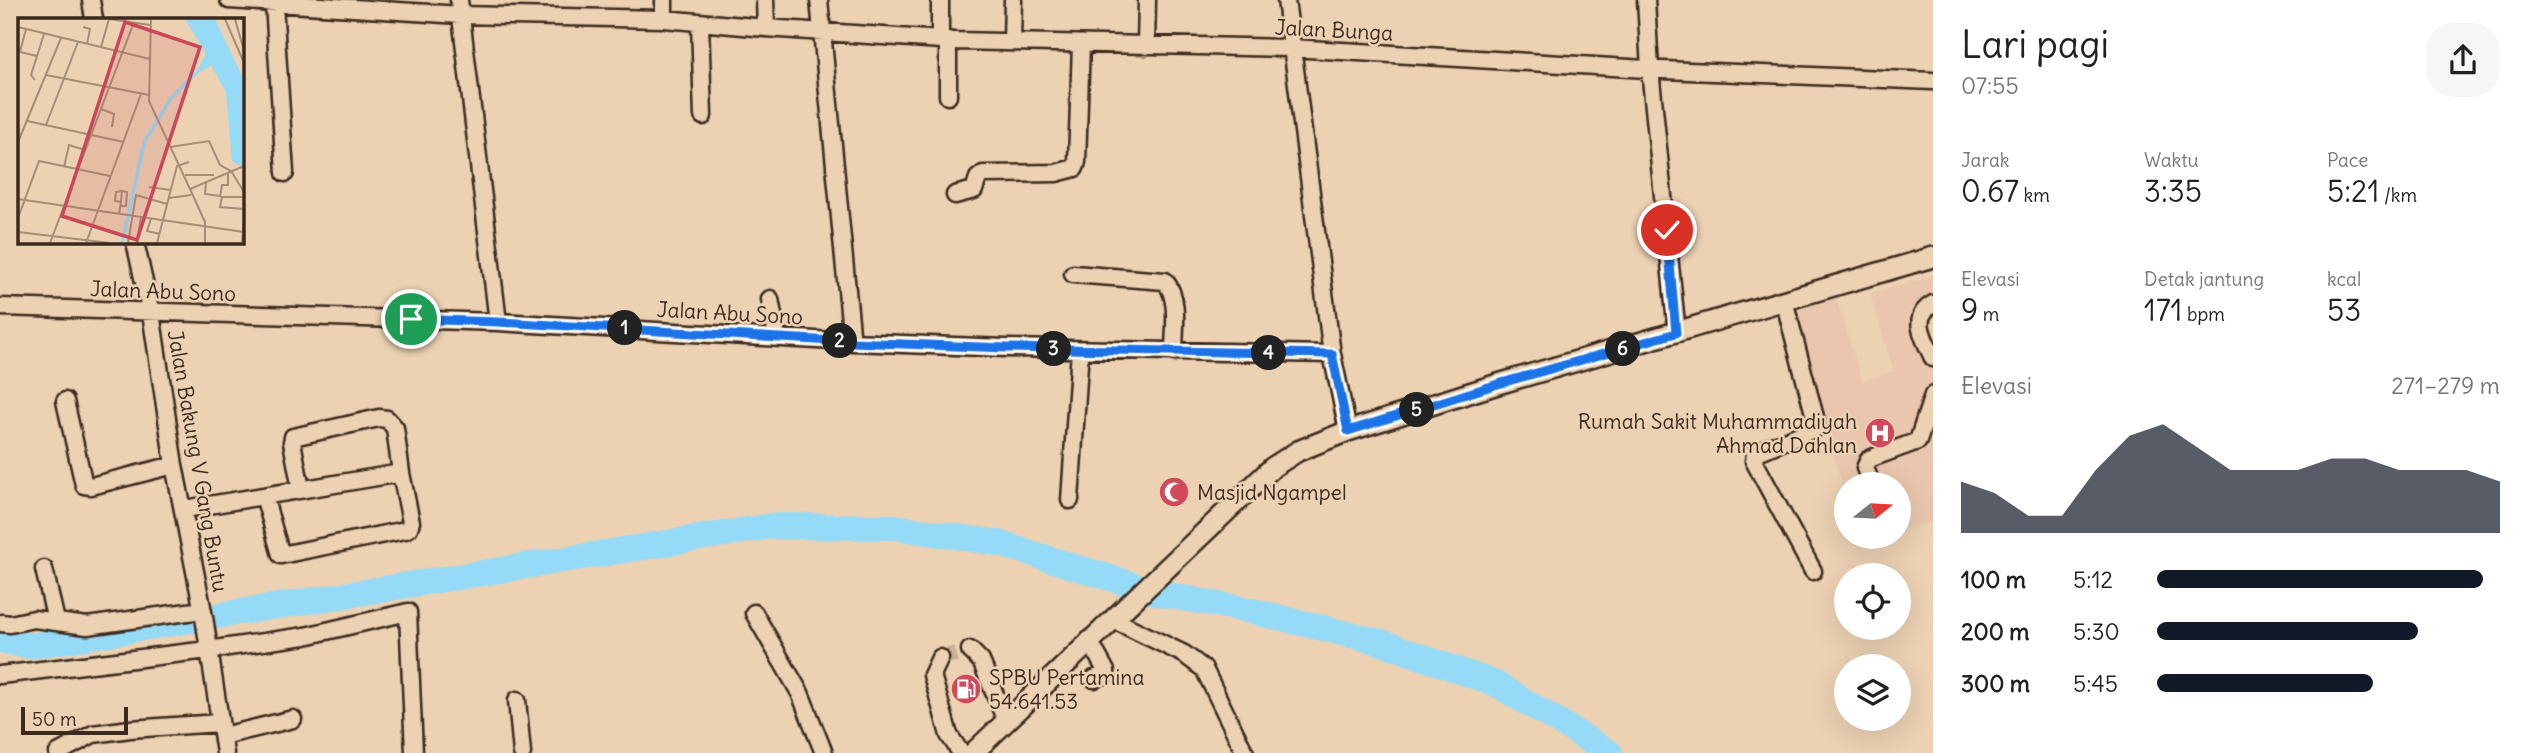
<!DOCTYPE html>
<html lang="id">
<head>
<meta charset="utf-8">
<style>
  :root { --surface:#fff; --page:#f6f6f6; --text:#202124; --muted:#757577; --accent:#111827 }
  body { margin:0; font-family:Delius,sans-serif; background:var(--page); color:var(--text); height:100vh; display:flex; flex-direction:column; font-size:26px; white-space:nowrap }
  * { box-sizing:border-box; margin:0 }
  p { font-size:23px; color:var(--muted) }
  .icon { flex:none; width:38px; height:38px; fill:none; stroke:currentColor; stroke-width:2; stroke-linecap:round; stroke-linejoin:round }
  .map { position:relative; flex:1; overflow:hidden }
  .panel { display:flex; flex-direction:column; background:var(--surface); width:595px }
  .panel>* { flex:none }
  .needle { width:46px; rotate:72deg }
  .buttons { position:absolute; left:1834px; top:472px; display:grid; gap:14px }
  .buttons a { display:grid; place-items:center; width:77px; height:77px; border-radius:50%; background:var(--surface); box-shadow:0 7px 28px #0002; font-size:35px }
  .scale { position:absolute; left:21px; bottom:18px; width:107px; box-sizing:border-box; padding-left:7px; border:4px solid #3b2a1e; border-top:0; font-size:19px; line-height:24px; white-space:nowrap; color:#3b2a1e; -webkit-text-stroke:5px #ecd1b3; paint-order:stroke }
  .pin { position:absolute; display:grid; place-items:center; width:60px; height:60px; color:#fff; margin:-30px; border:4px solid #fff; border-radius:50%; box-shadow:0 2px 7px #0007 }
  .km { position:absolute; width:35px; height:35px; margin:-18px; border-radius:50%; background:#222; color:#fff; font-size:19px; line-height:35px; text-align:center }
  .round { display:grid; place-items:center; flex:none; width:74px; height:74px; border-radius:28px; background:var(--page) }
  .head { display:flex; align-items:center; justify-content:space-between; height:119px; padding:0 28px }
  h1 { font-size:38px; font-weight:600; line-height:52px }
  .figures { display:grid; grid-template-columns:repeat(3,1fr); gap:10px; height:119px; padding:7px 28px }
  .figures div { display:grid; align-content:center }
  .figures b { font-size:30px; font-weight:600 }
  .figures small { font-size:19px; font-weight:400 }
  .figures p { font-size:19px }
  .chart { height:196px; padding:14px 28px }
  .chart p { display:flex; justify-content:space-between }
  .chart svg { width:100%; height:126px; margin-top:7px; fill:var(--accent); opacity:.7 }
  ul { padding:0 28px; list-style:none; font-size:23px }
  li { display:grid; grid-template-columns:112px 84px 1fr; align-items:center; height:52px }
  li i { height:18px; border-radius:9px; background:var(--accent) }
  main { display:flex; flex:1; min-height:0 }
  .map>svg:first-child { display:block }
  .built { fill:#e9c6ad }
  .lines { fill:none; stroke-linecap:round; stroke-linejoin:round }
  .river { stroke:#95dbf7; stroke-width:26 }
  .minor-tunnel { stroke:#c9b095; stroke-width:16; stroke-dasharray:16 8; stroke-linecap:butt }
  .minor-casing { stroke:#3b2a1e; stroke-width:21 }
  .major-casing { stroke:#3b2a1e; stroke-width:24 }
  .minor { stroke:#ecd1b3; stroke-width:16 }
  .major { stroke:#ecd1b3; stroke-width:19 }
  .route-casing { stroke:#fff; stroke-width:14 }
  .route { stroke:#1a73e8; stroke-width:9 }
  .labels { text-anchor:middle; dominant-baseline:central; stroke-width:5; stroke-linejoin:round; paint-order:stroke }
  .street-label { font-size:21px; fill:#3b2a1e; stroke:#ecd1b3 }
  .poi-label { font-size:21px; fill:#3b2a1e; stroke:#ecd1b3; text-anchor:start }
  .inset-river { fill:none; stroke:#95dbf7; stroke-width:3.5 }
  .inset-road { fill:none; stroke:#a58e77; stroke-width:2 }
  .view { fill:#ca4758; fill-opacity:0.15; stroke:#ca4758; stroke-width:3.5 }
  .inset-edge { fill:none; stroke:#3b2a1e; stroke-width:3.5 }
</style>
</head>
<body>
<main>
<div class="map">
<svg width="1933" height="753" viewBox="0 0 1933 753">
  <rect width="100%" height="100%" fill="#ecd1b3"/>
  <filter id="ink" filterUnits="userSpaceOnUse"><feTurbulence type="fractalNoise" baseFrequency=".0143" numOctaves="2"/><feDisplacementMap in="SourceGraphic" scale="14" xChannelSelector="R" yChannelSelector="G"/><feConvolveMatrix kernelMatrix="1 2 1 2 8 2 1 2 1" color-interpolation-filters="sRGB"/></filter>
  <g filter="url(#ink)">
    <path class="built" d="M 1933,276 L 1933,521 L 1899,531 L 1899,485 L 1846,485 L 1846,496 L 1789,313 L 1836,298 L 1862,381 L 1894,371 L 1870,294 Z"/>
    <g class="lines">
      <path class="river" d="M 0,640 L 30,646 L 772,526 L 895,527 L 998,543 L 1162,594 L 1252,611 L 1384,643 L 1496,684 L 1610,753"/>
      <path class="minor-tunnel" d="M 940,658 L 970,650"/>
      <g class="minor-casing">
        <path id="minor" d="M 91,0 L 94,19
          M 229,0 L 460,15 L 664,19 L 766,28 L 956,41 L 1291,48 L 1663,70 L 1933,81
          M 459,0 L 498,322
          M 664,0 L 664,19
          M 765,0 L 766,28
          M 819,0 L 852,342
          M 940,0 L 940,40
          M 1286,0 L 1332,354 L 1348,431
          M 1646,0 L 1650,69 L 1677,333
          M 274,4 L 285,173
          M 700,23 L 703,116
          M 1012,42 L 1013,0
          M 1146,46 L 1147,0
          M 948,96 L 948,40
          M 955,195 L 974,190 L 978,178 L 983,174 L 1056,173 L 1075,168 L 1077,162 L 1081,44
          M 135,242 L 151,313 L 174,465 L 204,617 L 225,753
          M 1073,274 L 1165,281 C 1180,299 1174,329 1174,352
          M 770,299 L 777,336
          M 1784,300 L 1816,421 L 1816,428 L 1755,453 L 1754,461 L 1813,571
          M 1933,304 C 1909,318 1925,339 1933,358
          M 0,307 L 498,322 L 852,342 L 1006,348 L 1332,354
          M 65,401 L 84,485 L 91,486 L 174,465
          M 1872,485 L 1865,468 L 1869,459 L 1918,441 L 1933,395
          M 301,489 L 292,442 L 293,437 L 379,418 L 387,419 L 395,428 L 401,473
          M 1070,500 L 1080,350
          M 185,509 L 401,473 L 411,522 L 409,528 L 405,530 L 281,555 L 264,496
          M 44,569 L 56,621
          M 754,613 L 800,693 L 824,753
          M 1112,619 L 1184,654 L 1204,669 L 1245,753
          M 1,623 L 10,624 L 34,619 L 87,626 L 202,610
          M 1089,640 L 1106,671 L 1106,674 L 1094,679
          M 970,650 L 981,661 L 1006,721
          M 940,658 L 932,675 L 949,735 L 961,753
          M 0,675 L 208,650 L 305,636 L 408,612 L 414,753
          M 517,700 L 522,753
          M 223,736 L 293,719
          M 58,753 L 93,734 L 130,729 L 219,723"/>
      </g>
      <g class="major-casing">
        <path id="major" d="M 973,753 L 1273,467 L 1298,451 L 1348,431 L 1498,384 L 1933,257"/>
      </g>
      <use href="#minor" class="minor"/>
      <use href="#major" class="major"/>
    </g>
  </g>
  <g class="lines" filter="url(#ink)">
    <g class="route-casing">
      <path id="route" d="M 411,319 L 498,322 L 852,342 L 1006,348 L 1332,354 L 1348,431 L 1498,384 L 1676,333 L 1667,230"/>
    </g>
    <use href="#route" class="route"/>
  </g>
  <defs>
    <g id="hospital-disc" transform="scale(1.575)"><circle r="9.5" fill="#d1495b" stroke="#ecd1b3"/><path d="M-5-5h3v3.5h4V-5h3V5h-3V1.5h-4V5h-3Z" fill="#fff"/></g>
    <g id="mosque-disc" transform="scale(1.575)"><circle r="9.5" fill="#d1495b" stroke="#ecd1b3"/><path d="M3.5-4.9A6 6 0 1 0 3.5 4.9A5 5 0 1 1 3.5-4.9Z" fill="#fff"/></g>
    <g id="fuel-disc" transform="scale(1.575)"><circle r="9.5" fill="#d1495b" stroke="#ecd1b3"/><path d="M-5.5-6h7V0h2V4h1.3V-2.5L3-4.5l.8-.8L6-3V5H2.5V1h-1V6h-7ZM-4.2-4.7v3.2H.2V-4.7Z" fill="#fff"/></g>
  </defs>
  <g fill-rule="evenodd">
    <use href="#hospital-disc" x="1880" y="433"/>
    <use href="#mosque-disc" x="1174" y="492"/>
    <use href="#fuel-disc" x="966" y="689"/>
  </g>
  <g class="labels">
    <g class="street-label">
      <text transform="translate(1334 30) rotate(3)">Jalan Bunga</text>
      <text transform="translate(163 291) rotate(2)">Jalan Abu Sono</text>
      <text transform="translate(730 313) rotate(3)">Jalan Abu Sono</text>
      <text transform="translate(198 461) rotate(80)">Jalan Bakung V Gang Buntu</text>
    </g>
    <g class="poi-label">
      <text x="1857" y="421" text-anchor="end">Rumah Sakit Muhammadiyah<tspan x="1857" dy="24">Ahmad Dahlan</tspan></text>
      <text x="1197" y="492">Masjid Ngampel</text>
      <text x="989" y="677">SPBU Pertamina<tspan x="989" dy="24">54.641.53</tspan></text>
    </g>
  </g>
  <g transform="translate(18 18)">
    <rect width="226" height="226" fill="#ecd1b3"/>
    <path d="M 167,1 L 197,1 L 226,62 L 226,151 L 214,143 L 208,74 L 193,47 L 176,58 L 188,36 Z" fill="#95dbf7"/>
    <path class="inset-river" d="M 104,225 L 126,125 L 153,80 L 178,55"/>
    <path class="inset-road" d="M 133,1 L 131,83 L 172,171M 207,1 L 226,45M 217,1 L 226,33M 0,9 L 132,41M 65,9 L 72,11 L 69,26M 8,11 L 2,34 L 19,38 L 26,16M 83,29 L 91,1 L 132,7M 28,57 L 131,77M 17,62 L 13,57 L 19,38M 83,91 L 96,96 L 94,109M 9,103 L 106,124M 28,107 L 60,24M 0,124 L 43,20M 152,129 L 191,123 L 202,147 L 213,153 L 226,174M 46,149 L 51,127 L 67,132M 167,157 L 196,157M 188,165 L 187,176 L 202,178M 131,169 L 153,172M 202,179 L 204,167 L 210,167 L 210,156M 225,179 L 204,179 L 202,189 L 226,191M 151,180 L 173,177M 0,181 L 226,214M 103,184 L 97,183 L 98,174 L 104,173M 101,196 L 103,184 L 104,173 L 109,174 L 108,188 L 102,188M 0,200 L 21,143 L 92,158M 133,201 L 129,213 L 142,216M 0,214 L 92,225M 32,225 L 116,4M 68,225 L 123,76M 110,225 L 118,177 L 149,186M 119,225 L 123,199M 139,225 L 159,148 L 171,144M 187,225 L 187,204 L 172,171 L 226,148M 224,225 L 226,200"/>
    <path class="view" d="M 107,4 L 182,29 L 119,222 L 44,198 Z"/>
    <rect width="226" height="226" class="inset-edge"/>
  </g>
</svg>
<div class="buttons">
<a><svg class="needle" viewBox="-14 -14 28 28"><path d="M0-13l5 13h-10z" fill="#e53935"/><path d="M0 13l5-13h-10z" fill="#757577"/></svg></a>
<a><svg class="icon" aria-label="locate" viewBox="0 0 24 24"><circle cx="12" cy="12" r="6"/><path d="M12 2v4M12 18v4M2 12h4M18 12h4"/></svg></a>
<a><svg class="icon" aria-label="layers" viewBox="0 0 24 24"><path d="M12 4l9 5-9 5-9-5zM3 14l9 5 9-5"/></svg></a>
</div>
<div class="scale">50 m</div>
<div class="pin" style="left:411px;top:319px;background:#1e9e55"><svg class="icon" aria-label="arrive" viewBox="0 0 24 24"><path d="M6 21V4h12l-3 4 3 4H6"/></svg></div>
<div class="pin" style="left:1667px;top:230px;background:#d93025"><svg class="icon" aria-label="check" viewBox="0 0 24 24"><path d="M5 12l5 5 9-10"/></svg></div>
<b class="km" style="left:625px;top:328px">1</b>
<b class="km" style="left:840px;top:341px">2</b>
<b class="km" style="left:1054px;top:349px">3</b>
<b class="km" style="left:1269px;top:353px">4</b>
<b class="km" style="left:1417px;top:410px">5</b>
<b class="km" style="left:1623px;top:349px">6</b>
</div>
<section class="panel">
<div class="head"><div><h1>Lari pagi</h1><p>07:55</p></div><a class="round"><svg class="icon" aria-label="share" viewBox="0 0 24 24"><path d="M12 15V3M7 8l5-5 5 5M5 13v7h14v-7"/></svg></a></div>
<div class="figures">
<div><p>Jarak</p><b>0.67<small> km</small></b></div>
<div><p>Waktu</p><b>3:35</b></div>
<div><p>Pace</p><b>5:21<small> /km</small></b></div>
</div>
<div class="figures">
<div><p>Elevasi</p><b>9<small> m</small></b></div>
<div><p>Detak jantung</p><b>171<small> bpm</small></b></div>
<div><p>kcal</p><b>53</b></div>
</div>
<div class="chart"><p><span>Elevasi</span>271–279 m</p>
<svg viewBox="0 0 160 44" preserveAspectRatio="none"><path d="M0 44V26L10 30L20 38L30 38L40 22L50 10L60 6L70 14L80 22L90 22L100 22L110 18L120 18L130 22L140 22L150 22L160 26V44z"/></svg>
</div>
<ul>
<li><b>100 m</b>5:12<i style="width:95%"></i></li>
<li><b>200 m</b>5:30<i style="width:76%"></i></li>
<li><b>300 m</b>5:45<i style="width:63%"></i></li>
</ul>
</section>
</main>
</body>
</html>
